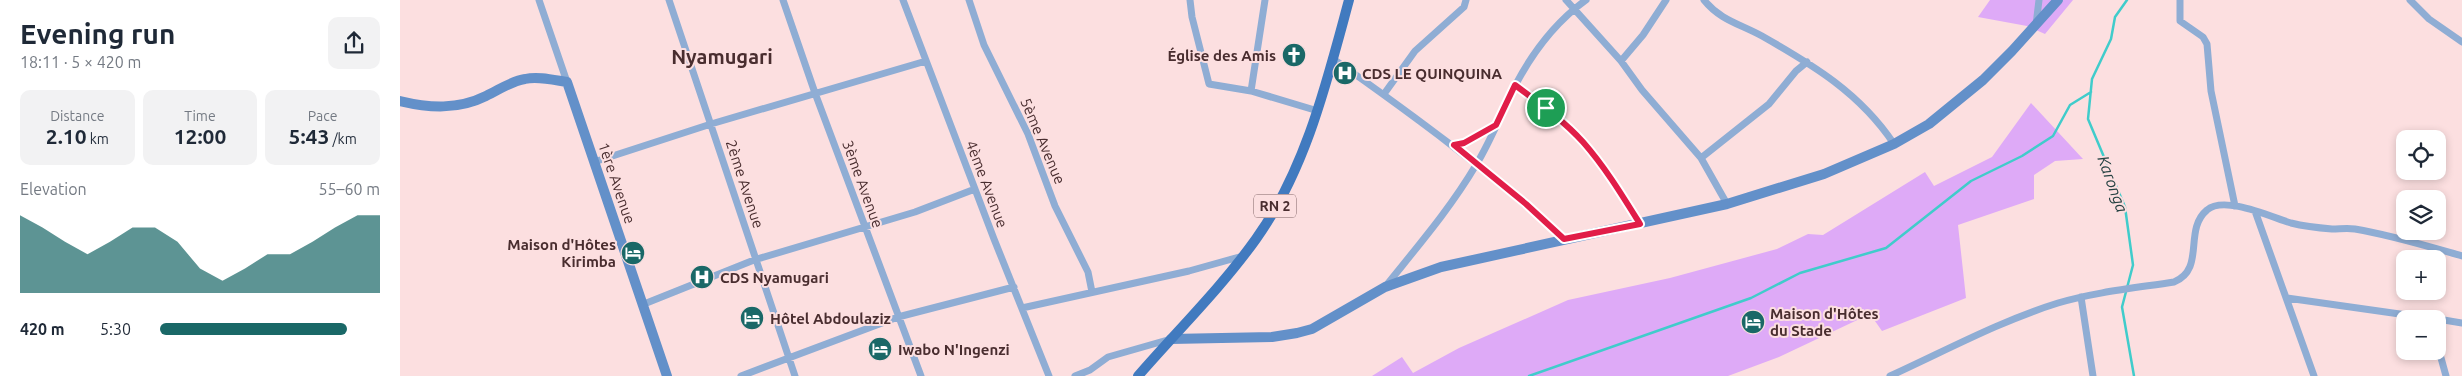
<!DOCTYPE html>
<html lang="en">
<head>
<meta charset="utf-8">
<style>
  :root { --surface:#fff; --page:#f2f2f3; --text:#1f2937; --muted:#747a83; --accent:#1a6867 }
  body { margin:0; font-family:Ubuntu,sans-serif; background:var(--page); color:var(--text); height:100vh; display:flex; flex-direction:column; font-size:19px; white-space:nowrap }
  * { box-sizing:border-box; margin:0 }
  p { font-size:16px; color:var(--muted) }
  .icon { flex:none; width:28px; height:28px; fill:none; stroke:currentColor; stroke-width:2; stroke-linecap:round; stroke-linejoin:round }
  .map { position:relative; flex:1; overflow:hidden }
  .panel { display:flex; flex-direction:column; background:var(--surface); width:400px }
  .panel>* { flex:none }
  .tools { position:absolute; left:1996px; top:130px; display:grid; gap:10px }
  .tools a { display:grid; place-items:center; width:50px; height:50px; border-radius:10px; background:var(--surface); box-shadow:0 2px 8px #0003; font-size:25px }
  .pin { position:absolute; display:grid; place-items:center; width:42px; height:42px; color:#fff; margin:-21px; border:2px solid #fff; border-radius:50%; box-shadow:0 1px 5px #0007 }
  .round { display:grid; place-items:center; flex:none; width:52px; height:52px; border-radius:10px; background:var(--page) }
  .head { display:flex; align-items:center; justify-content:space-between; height:85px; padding:0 20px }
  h1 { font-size:28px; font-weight:700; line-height:38px }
  .figures { display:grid; grid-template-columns:repeat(3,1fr); gap:8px; height:85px; padding:5px 20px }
  .figures div { display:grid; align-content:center; border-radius:10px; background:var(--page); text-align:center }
  .figures b { font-size:21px; font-weight:700 }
  .figures small { font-size:14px; font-weight:400 }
  .figures p { font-size:14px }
  .chart { height:140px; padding:10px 20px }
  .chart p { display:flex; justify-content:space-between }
  .chart svg { width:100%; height:90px; margin-top:5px; fill:var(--accent); opacity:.7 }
  ul { padding:0 20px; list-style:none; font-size:16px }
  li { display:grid; grid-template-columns:80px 60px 1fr; align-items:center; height:38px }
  li i { height:12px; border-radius:6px; background:var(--accent) }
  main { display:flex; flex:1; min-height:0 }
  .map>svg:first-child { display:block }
  .green { fill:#deaaf7 }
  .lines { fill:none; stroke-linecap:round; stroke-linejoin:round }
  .stream { stroke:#40cccb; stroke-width:2.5 }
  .street { stroke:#8fadd4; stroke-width:7 }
  .secondary { stroke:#6390c9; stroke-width:10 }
  .primary { stroke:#417abf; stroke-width:10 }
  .route-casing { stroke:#fff; stroke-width:10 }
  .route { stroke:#e11d48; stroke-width:6 }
  .labels { text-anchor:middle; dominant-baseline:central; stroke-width:4; stroke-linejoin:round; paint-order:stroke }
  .shield { fill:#fcdfe0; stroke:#7f6264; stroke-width:1 }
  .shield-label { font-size:14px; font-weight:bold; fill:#492d2f }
  .poi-label { font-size:15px; font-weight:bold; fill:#492d2f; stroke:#fcdfe0; text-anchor:start }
  .street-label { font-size:15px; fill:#492d2f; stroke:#fcdfe0 }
  .water-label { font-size:16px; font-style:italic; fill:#244141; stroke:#fcdfe0 }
  .district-label { font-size:20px; font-weight:bold; fill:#492d2f; stroke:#fcdfe0 }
</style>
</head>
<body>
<main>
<section class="panel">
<div class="head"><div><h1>Evening run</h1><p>18:11 · 5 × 420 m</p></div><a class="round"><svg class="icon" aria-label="share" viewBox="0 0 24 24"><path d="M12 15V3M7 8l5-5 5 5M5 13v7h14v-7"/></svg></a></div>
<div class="figures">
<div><p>Distance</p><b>2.10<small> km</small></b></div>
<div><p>Time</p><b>12:00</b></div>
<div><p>Pace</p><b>5:43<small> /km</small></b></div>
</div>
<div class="chart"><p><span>Elevation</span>55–60 m</p>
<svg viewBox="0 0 160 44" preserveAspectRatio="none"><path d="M0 44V6L10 12L20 19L30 25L40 19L50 12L60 12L70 19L80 32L90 38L100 32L110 25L120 25L130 19L140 12L150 6L160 6V44z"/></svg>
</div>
<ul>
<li><b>420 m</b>5:30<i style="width:85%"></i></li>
</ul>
</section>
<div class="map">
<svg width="2062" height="376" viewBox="0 0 2062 376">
  <rect width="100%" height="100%" fill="#fcdfe0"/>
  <path class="green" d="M 1590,0 L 1673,0 L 1645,34 L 1627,26 L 1578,17 Z
    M 1631,103 L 1683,159 L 1655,161 L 1634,175 L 1634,199 L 1558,225 L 1566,298 L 1482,331 L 1470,314 L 1379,357 L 1328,376 L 972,376 L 1002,357 L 1013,373 L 1059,348 L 1168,300 L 1270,278 L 1377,249 L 1408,234 L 1423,235 L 1525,172 L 1534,186 L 1592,157 Z"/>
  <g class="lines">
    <path class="stream" d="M 1727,0 L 1715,17 L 1711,39 L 1692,79 L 1688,119 L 1725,207 L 1733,265 L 1722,307 L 1734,376
      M 1129,376 L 1351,298 L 1400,273 L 1486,248 L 1571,181 L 1622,156 L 1653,136 L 1670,105 L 1691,92"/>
    <path class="street" d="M 139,0 L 167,82
      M 269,0 L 395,376
      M 383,0 L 415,93 L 521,376
      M 503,0 L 594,239 L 649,376
      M 569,0 L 584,45 L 628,134 L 655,206 L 688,272 L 692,292
      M 790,0 L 792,17 L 809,84 L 851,91 L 918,111
      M 1166,0 L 1221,61 L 1242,90 L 1301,158 L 1327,204
      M 1304,0 C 1320,20 1340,24 1362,36 C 1413,65 1460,93 1494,144
      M 1780,0 L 1780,21 L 1803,37 L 1807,44 L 1811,91 L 1835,206
      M 2010,0 L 2029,19 L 2062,42
      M 1636,25 L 1639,0
      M 932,58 C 1013,115 1092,173 1164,239
      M 1221,61 L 1243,35 L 1266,0
      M 1115,85 C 1139,103 1163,120 1183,142 C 1205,167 1222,195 1239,224
      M 851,91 L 865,0
      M 984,94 L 1015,51 L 1064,7 L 1066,0
      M 1054,145 L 1064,143 L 1096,125
      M 1301,158 L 1369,104 L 1396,71 L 1407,62
      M 194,162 L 311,124 L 526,61
      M 1855,211 L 1914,376
      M 985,287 C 1017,247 1050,209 1076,165 C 1092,139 1102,111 1116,84 C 1133,52 1157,21 1186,0
      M 1681,297 L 1693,376
      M 1887,298 L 2035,319
      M 244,304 L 354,260 L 515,212 L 575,189
      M 622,308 L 789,271 L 843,256
      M 2038,319 L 2062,323
      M 2038,347 L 2046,376
      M 341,376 L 498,317 L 614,287
      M 675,376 L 690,370 L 708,357 L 771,339
      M 1490,376 C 1545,351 1600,321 1658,303 C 1695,292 1735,288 1774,282 C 1806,269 1783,230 1807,210 C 1824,195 1871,217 1891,223 C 1903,226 1919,228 1932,229 C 1940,229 1947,228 1955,229 C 1991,235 2027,246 2062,256"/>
    <path class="secondary" d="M 0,101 C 29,108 58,110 86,96 C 99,90 111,81 125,79 C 138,76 154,80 167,82 L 267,376
      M 771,339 L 872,337 L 897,333 L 912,329 L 985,287 L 1041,267 L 1327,204 L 1424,174 L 1494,144 L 1529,124 L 1583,80 L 1612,51 L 1658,0"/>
    <path class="primary" d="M 738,376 C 777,331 821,288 856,239 C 906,169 927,81 949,0"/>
  </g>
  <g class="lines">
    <g class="route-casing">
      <path id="route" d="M 1115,85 C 1139,103 1163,120 1183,142 C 1205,167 1222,195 1240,224 L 1164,239 L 1126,204 L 1054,145 L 1064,143 L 1096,125 Z"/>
    </g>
    <use href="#route" class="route"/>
  </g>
  <defs>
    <g id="church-disc" transform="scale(1.25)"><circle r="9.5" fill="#1a6867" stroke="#fcdfe0"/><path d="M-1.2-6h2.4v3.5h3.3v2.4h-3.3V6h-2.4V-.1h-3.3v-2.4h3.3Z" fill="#fff"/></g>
    <g id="hospital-disc" transform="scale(1.25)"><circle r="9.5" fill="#1a6867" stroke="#fcdfe0"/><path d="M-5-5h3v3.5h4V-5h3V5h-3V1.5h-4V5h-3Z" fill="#fff"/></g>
    <g id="hotel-disc" transform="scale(1.25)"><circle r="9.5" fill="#1a6867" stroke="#fcdfe0"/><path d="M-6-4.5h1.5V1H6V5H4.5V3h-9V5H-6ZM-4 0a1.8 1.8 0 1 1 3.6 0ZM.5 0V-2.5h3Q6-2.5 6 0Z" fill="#fff"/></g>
  </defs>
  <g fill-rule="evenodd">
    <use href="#church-disc" x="894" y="55"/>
    <use href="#hospital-disc" x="945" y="73"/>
    <use href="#hotel-disc" x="233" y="253"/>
    <use href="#hospital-disc" x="302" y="277"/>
    <use href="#hotel-disc" x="352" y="318"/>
    <use href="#hotel-disc" x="1353" y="322"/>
    <use href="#hotel-disc" x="480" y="349"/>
  </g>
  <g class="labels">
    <rect class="shield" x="854" y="194.5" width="42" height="23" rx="4"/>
    <g class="shield-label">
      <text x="875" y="206">RN 2</text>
    </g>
    <g class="poi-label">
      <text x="876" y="55" text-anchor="end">Église des Amis</text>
      <text x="962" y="73">CDS LE QUINQUINA</text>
      <text x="216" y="244" text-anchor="end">Maison d'Hôtes<tspan x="216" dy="17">Kirimba</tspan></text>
      <text x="320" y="277">CDS Nyamugari</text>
      <text x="1370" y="313">Maison d'Hôtes<tspan x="1370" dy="17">du Stade</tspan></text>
      <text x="370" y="318">Hôtel Abdoulaziz</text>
      <text x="498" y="349">Iwabo N'Ingenzi</text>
    </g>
    <g class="street-label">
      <text transform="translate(643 141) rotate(67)">5ème Avenue</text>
      <text transform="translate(217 183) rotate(71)">1ère Avenue</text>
      <text transform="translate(345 184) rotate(72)">2ème Avenue</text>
      <text transform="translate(463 184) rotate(70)">3ème Avenue</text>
      <text transform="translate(587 184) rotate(69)">4ème Avenue</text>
    </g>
    <g class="water-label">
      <text transform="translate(1713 184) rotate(70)">Karonga</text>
    </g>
    <g class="district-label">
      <text x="322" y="56">Nyamugari</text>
    </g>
  </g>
</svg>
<div class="tools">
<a><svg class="icon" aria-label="locate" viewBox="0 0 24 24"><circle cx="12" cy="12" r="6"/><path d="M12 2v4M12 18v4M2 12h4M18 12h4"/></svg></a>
<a><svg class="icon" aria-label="layers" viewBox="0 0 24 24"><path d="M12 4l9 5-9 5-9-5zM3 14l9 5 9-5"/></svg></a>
<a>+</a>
<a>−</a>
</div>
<div class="pin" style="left:1146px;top:108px;background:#1e9e55"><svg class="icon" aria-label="arrive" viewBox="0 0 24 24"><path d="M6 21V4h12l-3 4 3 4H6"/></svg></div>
</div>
</main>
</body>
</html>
